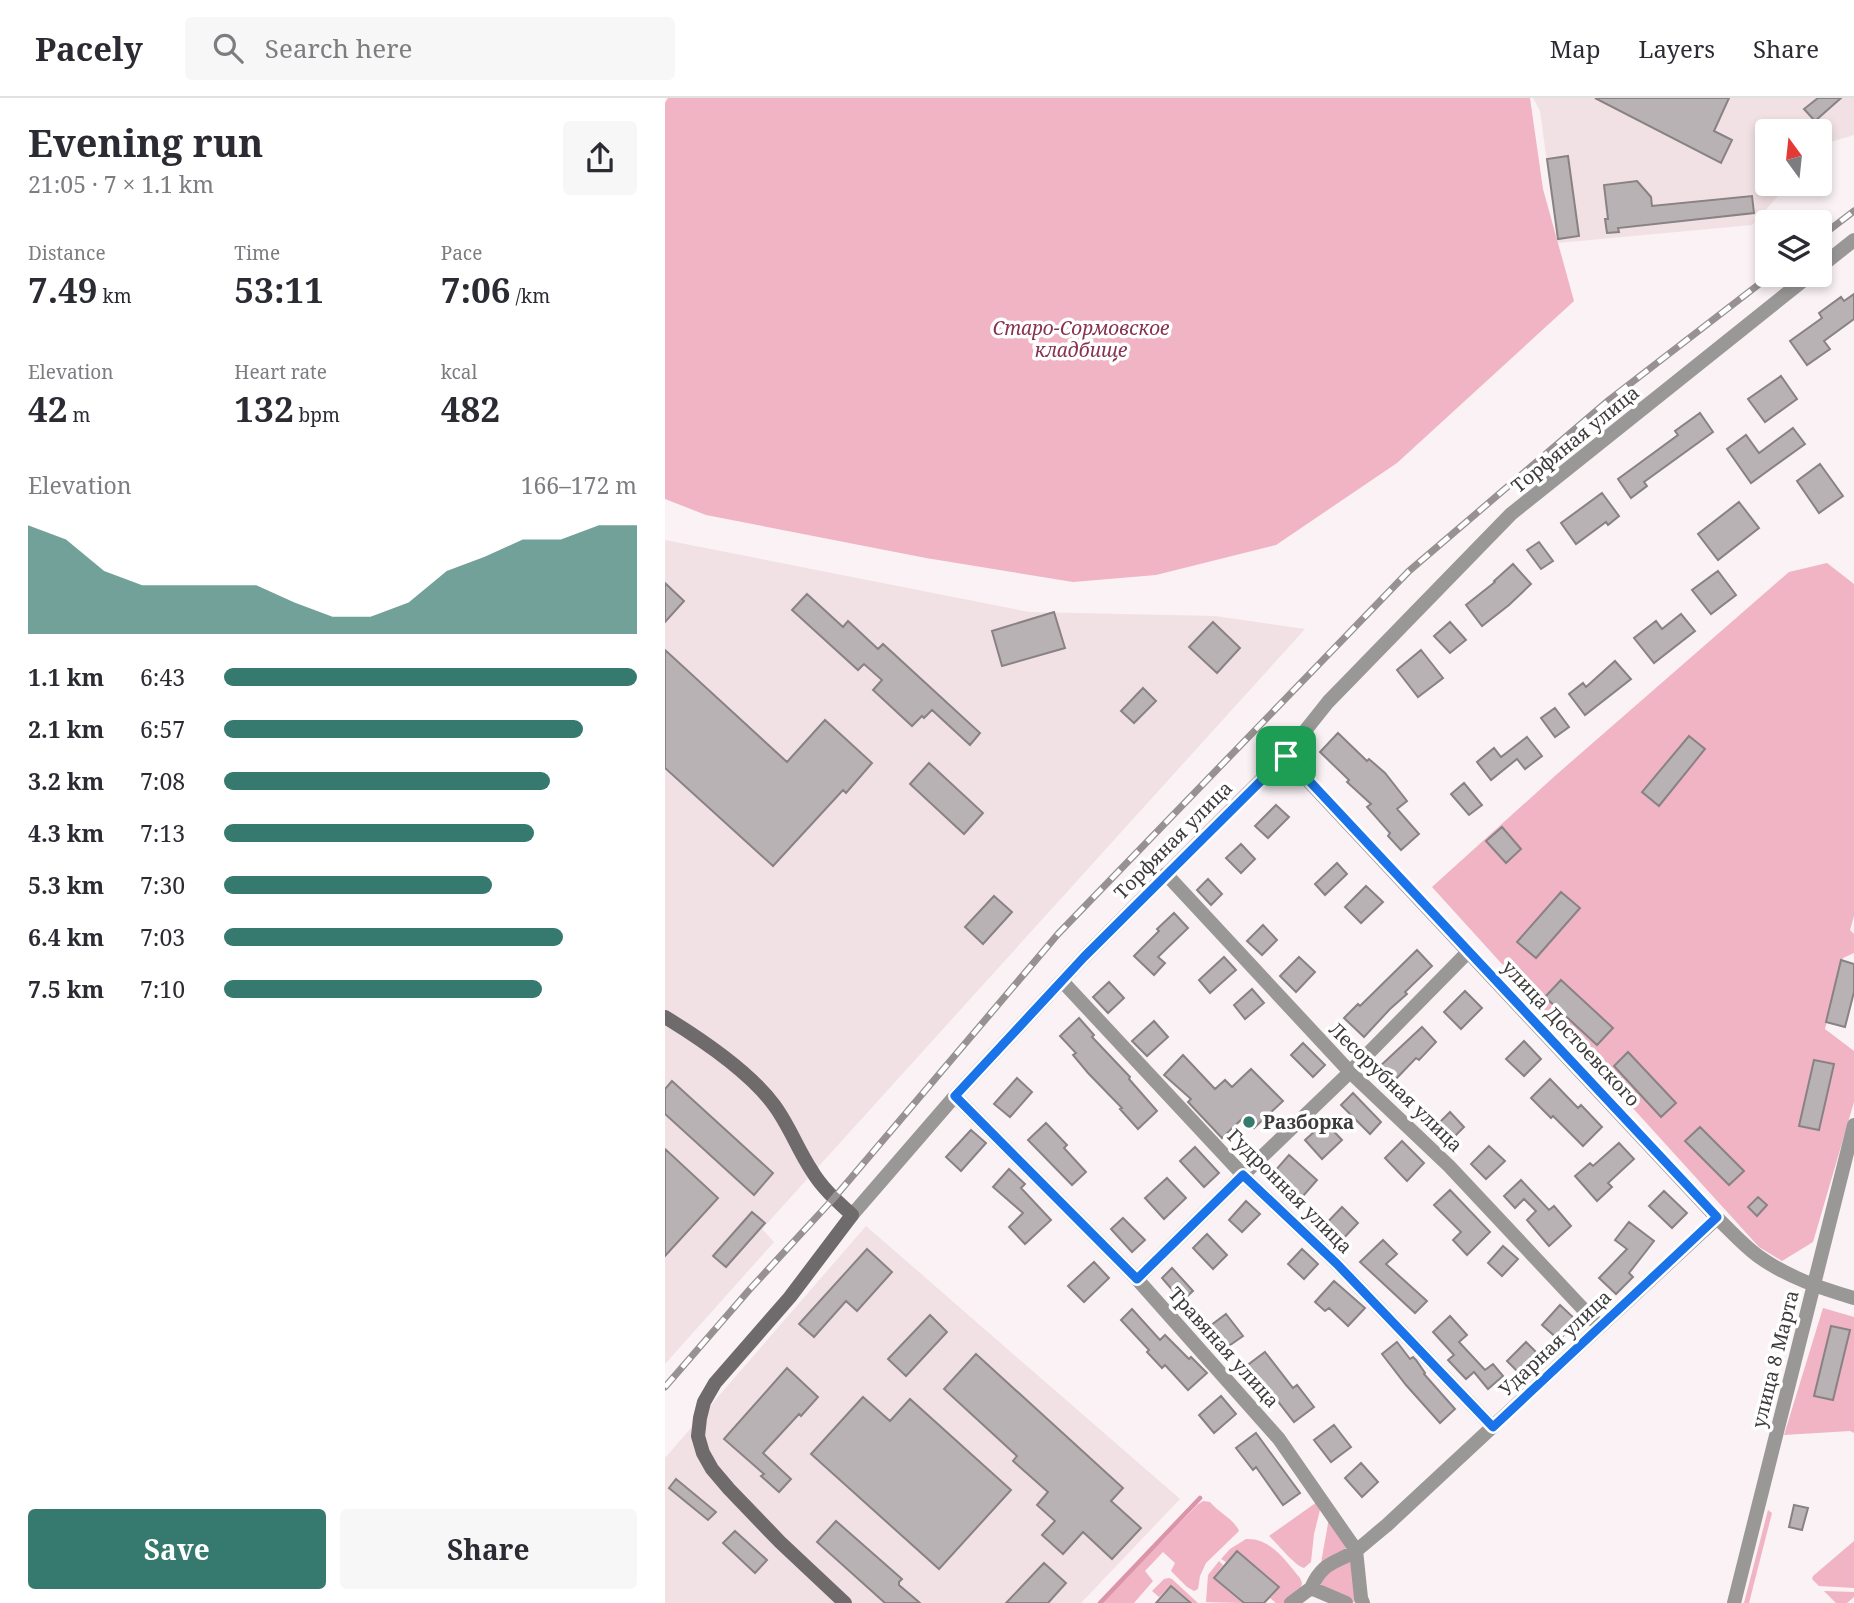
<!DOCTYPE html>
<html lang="en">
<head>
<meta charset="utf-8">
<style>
  :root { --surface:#fff; --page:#f7f7f7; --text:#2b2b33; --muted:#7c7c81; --line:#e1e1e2; --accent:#367a6f }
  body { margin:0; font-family:"Noto Serif",serif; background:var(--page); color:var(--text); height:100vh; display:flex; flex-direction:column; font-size:26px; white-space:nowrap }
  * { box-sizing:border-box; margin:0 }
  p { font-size:23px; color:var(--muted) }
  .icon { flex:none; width:38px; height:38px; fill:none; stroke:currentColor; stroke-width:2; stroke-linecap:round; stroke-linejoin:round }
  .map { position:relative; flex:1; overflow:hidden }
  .sheet { display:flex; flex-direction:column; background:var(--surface); width:665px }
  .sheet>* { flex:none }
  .needle { width:46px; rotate:345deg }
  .buttons { position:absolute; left:1090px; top:21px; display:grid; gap:14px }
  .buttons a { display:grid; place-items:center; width:77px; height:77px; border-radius:7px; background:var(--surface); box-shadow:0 4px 10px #0003; font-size:35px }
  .pin { position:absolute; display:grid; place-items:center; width:60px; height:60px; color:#fff; margin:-30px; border-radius:14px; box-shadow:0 4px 10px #0006 }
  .round { display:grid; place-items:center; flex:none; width:74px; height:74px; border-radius:7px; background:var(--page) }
  .head { display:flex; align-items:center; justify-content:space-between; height:119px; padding:0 28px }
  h1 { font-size:38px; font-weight:700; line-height:52px }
  .figures { display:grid; grid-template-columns:repeat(3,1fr); gap:10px; height:119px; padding:7px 28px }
  .figures div { display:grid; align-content:center }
  .figures b { font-size:35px; font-weight:700 }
  .figures small { font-size:19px; font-weight:400 }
  .figures p { font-size:19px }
  .chart { height:196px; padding:14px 28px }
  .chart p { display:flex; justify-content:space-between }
  .chart svg { width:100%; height:126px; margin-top:7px; fill:var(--accent); opacity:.7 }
  .button { display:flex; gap:14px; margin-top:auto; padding:14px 28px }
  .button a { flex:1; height:80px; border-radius:7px; background:var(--accent); color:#fff; font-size:28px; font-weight:700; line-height:80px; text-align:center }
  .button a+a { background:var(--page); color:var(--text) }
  ul { padding:0 28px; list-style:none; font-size:23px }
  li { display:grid; grid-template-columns:112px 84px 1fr; align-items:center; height:52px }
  li i { height:18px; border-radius:9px; background:var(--accent) }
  header { display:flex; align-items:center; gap:42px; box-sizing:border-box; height:98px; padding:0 35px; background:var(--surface); border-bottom:2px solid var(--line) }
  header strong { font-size:33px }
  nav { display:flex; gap:38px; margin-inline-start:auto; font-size:24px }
  .search { width:490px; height:63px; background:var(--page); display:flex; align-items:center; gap:18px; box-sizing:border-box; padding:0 24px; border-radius:7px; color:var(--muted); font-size:26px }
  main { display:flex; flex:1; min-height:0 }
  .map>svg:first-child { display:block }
  .built { fill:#f1e1e4 }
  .green { fill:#f0b4c4 }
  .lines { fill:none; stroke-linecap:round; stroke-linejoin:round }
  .stream { stroke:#db94a8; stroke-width:4.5 }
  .building { fill:#b9b2b4; stroke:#898284; stroke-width:2 }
  .street { stroke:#9a9797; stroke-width:14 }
  .secondary { stroke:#6f6a6b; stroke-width:14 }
  .rail-casing { stroke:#979192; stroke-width:7 }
  .rail { stroke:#fff; stroke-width:4.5; stroke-dasharray:13; stroke-linecap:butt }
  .route-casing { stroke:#fff; stroke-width:14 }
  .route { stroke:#1a73e8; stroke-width:9 }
  .poi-dot { fill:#367a6f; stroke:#fff; stroke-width:2.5 }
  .labels { text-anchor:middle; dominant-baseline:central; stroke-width:7; stroke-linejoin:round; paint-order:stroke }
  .park-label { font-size:19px; font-style:italic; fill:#873251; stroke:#fff }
  .street-label { font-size:19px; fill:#3e3b3b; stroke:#fff }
  .poi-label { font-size:19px; font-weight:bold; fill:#3e3b3b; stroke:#fff; text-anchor:start }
</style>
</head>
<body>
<header>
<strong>Pacely</strong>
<div class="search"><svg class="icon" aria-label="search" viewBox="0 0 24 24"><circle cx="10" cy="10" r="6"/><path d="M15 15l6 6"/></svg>Search here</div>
<nav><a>Map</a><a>Layers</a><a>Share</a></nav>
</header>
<main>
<section class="sheet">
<div class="head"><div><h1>Evening run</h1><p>21:05 · 7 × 1.1 km</p></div><a class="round"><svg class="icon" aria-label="share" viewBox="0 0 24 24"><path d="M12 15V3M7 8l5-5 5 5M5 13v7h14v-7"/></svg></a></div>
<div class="figures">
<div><p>Distance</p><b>7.49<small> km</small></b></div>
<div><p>Time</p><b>53:11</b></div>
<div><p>Pace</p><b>7:06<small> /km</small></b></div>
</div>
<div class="figures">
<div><p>Elevation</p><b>42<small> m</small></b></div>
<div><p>Heart rate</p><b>132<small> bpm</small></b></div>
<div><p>kcal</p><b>482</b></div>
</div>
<div class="chart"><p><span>Elevation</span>166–172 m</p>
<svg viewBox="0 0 160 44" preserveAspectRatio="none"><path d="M0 44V6L10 11L20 22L30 27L40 27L50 27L60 27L70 33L80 38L90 38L100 33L110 22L120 17L130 11L140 11L150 6L160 6V44z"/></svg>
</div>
<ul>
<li><b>1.1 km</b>6:43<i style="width:100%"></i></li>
<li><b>2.1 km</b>6:57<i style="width:87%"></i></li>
<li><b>3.2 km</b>7:08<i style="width:79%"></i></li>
<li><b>4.3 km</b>7:13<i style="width:75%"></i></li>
<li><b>5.3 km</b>7:30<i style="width:65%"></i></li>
<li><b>6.4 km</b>7:03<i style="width:82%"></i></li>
<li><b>7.5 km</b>7:10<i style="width:77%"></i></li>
</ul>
<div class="button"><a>Save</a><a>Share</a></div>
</section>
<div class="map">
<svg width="1189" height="1505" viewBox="0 0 1189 1505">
  <rect width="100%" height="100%" fill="#faf2f4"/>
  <path class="built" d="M 868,0 L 1189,0 L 1189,37 L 1162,45 L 1155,52 L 1155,33 L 1102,33 L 1102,86 L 1124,86 L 1087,127 L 893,145 L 875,13 Z
    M 0,442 L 364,514 L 550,518 L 640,531 L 97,1131 L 109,1144 L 0,1266 Z
    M 201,1128 L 515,1401 L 416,1505 L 0,1505 L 0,1360 Z"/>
  <path class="green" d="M 3,0 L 865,0 L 878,91 L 909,203 L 732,365 L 611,447 L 491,477 L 408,484 L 261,460 L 41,417 L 0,401 L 0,5 Z
    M 1162,465 L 1189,486 L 1189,818 L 1185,832 L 1189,836 L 1189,855 L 1178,860 L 1160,931 L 1189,953 L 1189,1004 L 1148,1144 L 1117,1163 L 1094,1149 L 767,789 L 891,677 L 1124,474 Z
    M 1158,1210 L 1189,1219 L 1189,1335 L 1185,1333 L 1119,1337 Z
    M 538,1403 L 545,1404 C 554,1415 569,1421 574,1433 L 541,1465 L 535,1478 L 533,1491 L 529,1493 L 522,1489 L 506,1473 L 510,1465 L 498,1454 L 480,1473 L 488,1483 L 469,1505 L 437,1505 L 532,1407 Z
    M 652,1404 L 655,1412 L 649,1436 L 646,1464 L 639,1470 C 629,1467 613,1446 604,1438 Z
    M 1103,1412 L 1107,1415 L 1084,1505 L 1079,1505 Z
    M 664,1420 L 682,1450 L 656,1465 Z
    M 581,1441 C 606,1440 621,1463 635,1480 L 637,1485 L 636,1490 L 620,1505 L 611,1505 L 605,1500 L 615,1489 L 572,1452 L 561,1464 L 556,1461 L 565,1451 Z
    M 1189,1443 L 1189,1490 L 1154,1488 L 1147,1481 L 1148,1478 Z
    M 684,1461 L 687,1465 L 691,1505 L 658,1490 L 655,1484 L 659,1473 Z
    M 554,1463 L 558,1467 L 548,1480 L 577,1505 L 541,1504 L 543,1477 Z
    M 504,1480 L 507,1481 L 533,1505 L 528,1505 L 506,1487 L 494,1499 L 487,1493 L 499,1481 Z
    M 1159,1493 L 1189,1494 L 1189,1499 L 1182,1505 L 1171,1505 Z"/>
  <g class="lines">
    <path class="stream" d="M 435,1505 L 535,1400"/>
  </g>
  <path class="building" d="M 930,0 L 1064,0 L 1049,33 L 1067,42 L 1056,65 Z
    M 1153,0 L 1176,0 L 1150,23 L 1139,11 Z
    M 903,58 L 914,138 L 893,141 L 882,61 Z
    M 972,83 L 986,99 L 987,108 L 1087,98 L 1089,115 L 953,130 L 954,134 L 942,135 L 940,121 L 943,121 L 939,87 Z
    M 1189,196 L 1189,221 L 1159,243 L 1165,251 L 1142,267 L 1125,243 L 1157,220 L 1154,215 L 1176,199 L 1179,203 Z
    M 1116,278 L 1132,301 L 1100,324 L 1083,301 Z
    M 1035,315 L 1048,334 L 979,384 L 982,388 L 966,400 L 953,381 L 1013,337 L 1010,333 Z
    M 1128,330 L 1140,346 L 1086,385 L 1062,351 L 1081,337 L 1094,355 Z
    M 1155,366 L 1178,398 L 1154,415 L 1132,383 Z
    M 937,395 L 954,418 L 943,427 L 941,424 L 911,446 L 896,425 Z
    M 1074,404 L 1094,430 L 1053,462 L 1033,436 Z
    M 874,444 L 888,463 L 876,471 L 862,452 Z
    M 848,466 L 866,486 L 844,507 L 817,528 L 801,507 L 830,484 L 829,483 Z
    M 1053,473 L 1071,497 L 1046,516 L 1027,492 Z
    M 0,485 L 19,503 L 0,524 Z
    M 142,496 L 178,529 L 183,523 L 213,551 L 218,546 L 315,635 L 305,647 L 267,612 L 259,620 L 257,618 L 247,628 L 208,592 L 217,582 L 199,566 L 193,572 L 127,512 Z
    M 389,514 L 400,550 L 337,568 L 327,533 Z
    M 1016,516 L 1030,533 L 989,565 L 969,540 L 991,523 L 997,531 Z
    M 548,524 L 575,550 L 552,575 L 524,549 Z
    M 785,524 L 801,542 L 785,555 L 769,538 Z
    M 0,552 L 122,664 L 160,622 L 207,665 L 181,695 L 178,692 L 108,768 L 0,670 Z
    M 756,552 L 778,580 L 753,599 L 732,572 Z
    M 950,563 L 966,581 L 920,617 L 904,596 L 918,585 L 921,589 Z
    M 478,590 L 491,603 L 469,625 L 456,613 Z
    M 890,610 L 904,629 L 890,639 L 876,620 Z
    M 673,635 L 702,663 L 704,661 L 720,675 L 742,703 L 732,711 L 754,736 L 736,752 L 723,738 L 725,735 L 702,709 L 706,706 L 682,684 L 684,682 L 655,654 Z
    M 1024,638 L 1040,651 L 994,708 L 977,694 Z
    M 862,639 L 877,658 L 860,671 L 852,661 L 826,682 L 812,664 L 829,650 L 836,659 Z
    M 264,665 L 318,715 L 299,736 L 245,686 Z
    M 799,685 L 817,707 L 804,717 L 786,696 Z
    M 611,707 L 624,719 L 603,740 L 590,728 Z
    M 837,729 L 856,751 L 841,765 L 821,743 Z
    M 576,746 L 590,761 L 576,775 L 561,760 Z
    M 672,765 L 682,776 L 660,797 L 650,786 Z
    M 543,781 L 557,796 L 546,807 L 532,792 Z
    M 701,788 L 718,804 L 696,825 L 680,809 Z
    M 896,794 L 915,810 L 871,860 L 852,844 Z
    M 329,798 L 347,814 L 318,846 L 300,829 Z
    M 509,815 L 523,830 L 493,859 L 500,865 L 489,877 L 469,858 L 494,833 L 492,831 Z
    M 598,827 L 612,842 L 597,857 L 582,843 Z
    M 752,852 L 767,868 L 740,894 L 742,896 L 725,911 L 699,939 L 679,920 L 693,906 L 695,908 Z
    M 559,859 L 571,872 L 545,895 L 534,882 Z
    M 634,859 L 650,874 L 631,894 L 615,878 Z
    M 1176,862 L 1189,866 L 1189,894 L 1180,929 L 1161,924 Z
    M 896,882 L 948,930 L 932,947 L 880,899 Z
    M 444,884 L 459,900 L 443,915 L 428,899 Z
    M 587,891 L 599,905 L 580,921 L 569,907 Z
    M 800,893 L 817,910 L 796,931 L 779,914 Z
    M 414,920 L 429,937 L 427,939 L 465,979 L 464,981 L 492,1013 L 473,1031 L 455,1011 L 457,1010 L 423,975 L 408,957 L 411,955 L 395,938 Z
    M 489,923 L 503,939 L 482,958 L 467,943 Z
    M 757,929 L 771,944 L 754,962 L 751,960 L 727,985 L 712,971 Z
    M 859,943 L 876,961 L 859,978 L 841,961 Z
    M 638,945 L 660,967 L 648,979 L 626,957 Z
    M 963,954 L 1011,1005 L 996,1019 L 949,968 Z
    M 518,957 L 550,991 L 560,982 L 567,989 L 586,971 L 618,1003 L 589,1030 L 579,1019 L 557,1040 L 523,1004 L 526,1001 L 499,977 Z
    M 1149,962 L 1169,966 L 1154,1032 L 1134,1028 Z
    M 352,980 L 367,994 L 345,1019 L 329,1006 Z
    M 885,981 L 913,1010 L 916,1007 L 937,1029 L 918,1048 L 888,1018 L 886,1020 L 866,1000 Z
    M 7,983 L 108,1075 L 89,1097 L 0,1016 L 0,991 Z
    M 688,995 L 716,1024 L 705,1036 L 676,1007 Z
    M 785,1014 L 799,1029 L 785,1043 L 770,1029 Z
    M 660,1024 L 677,1042 L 657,1061 L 640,1042 Z
    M 381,1025 L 402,1047 L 399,1050 L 421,1074 L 407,1087 L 363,1042 Z
    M 1035,1029 L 1079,1073 L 1064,1087 L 1020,1043 Z
    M 306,1032 L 321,1045 L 296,1073 L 281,1059 Z
    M 737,1043 L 759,1065 L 742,1083 L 720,1060 Z
    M 954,1045 L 969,1061 L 943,1085 L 947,1089 L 932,1103 L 910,1078 L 925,1065 L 928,1068 Z
    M 824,1048 L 840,1063 L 821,1081 L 806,1066 Z
    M 530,1049 L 554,1075 L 539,1089 L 515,1063 Z
    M 0,1051 L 53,1100 L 0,1158 Z
    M 624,1057 L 652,1082 L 631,1106 L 603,1081 Z
    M 344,1071 L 360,1086 L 356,1090 L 386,1122 L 360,1146 L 344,1129 L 358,1115 L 328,1089 Z
    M 502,1080 L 521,1100 L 499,1121 L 480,1100 Z
    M 856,1082 L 884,1112 L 889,1108 L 906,1128 L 884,1148 L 862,1122 L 871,1113 L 859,1101 L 850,1110 L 839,1098 Z
    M 785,1092 L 825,1134 L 802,1157 L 788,1142 L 796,1134 L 769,1107 Z
    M 999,1093 L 1022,1115 L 1007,1130 L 984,1108 Z
    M 1093,1099 L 1102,1107 L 1092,1118 L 1083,1109 Z
    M 581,1103 L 595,1116 L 577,1134 L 564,1122 Z
    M 677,1109 L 693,1125 L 673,1146 L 656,1131 Z
    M 87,1114 L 100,1125 L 61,1169 L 48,1158 Z
    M 458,1120 L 480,1142 L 467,1154 L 446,1131 Z
    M 964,1124 L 989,1143 L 964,1175 L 968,1179 L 951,1196 L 934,1180 L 962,1151 L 950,1142 Z
    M 542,1136 L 562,1157 L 548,1171 L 528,1150 Z
    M 718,1142 L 732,1156 L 721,1166 L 762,1203 L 750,1215 L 695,1164 Z
    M 838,1148 L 853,1161 L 837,1178 L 823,1165 Z
    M 202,1151 L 227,1174 L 192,1213 L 181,1203 L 149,1239 L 134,1226 Z
    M 637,1151 L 653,1166 L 639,1181 L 623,1166 Z
    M 429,1164 L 444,1180 L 419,1204 L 403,1188 Z
    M 507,1170 L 528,1193 L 517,1203 L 497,1180 Z
    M 669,1183 L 700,1210 L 683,1228 L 664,1210 L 660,1213 L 650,1204 Z
    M 895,1207 L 912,1223 L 894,1242 L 877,1227 Z
    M 467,1211 L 495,1242 L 500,1237 L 524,1261 L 526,1259 L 542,1275 L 523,1292 L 500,1267 L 497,1270 L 482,1254 L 484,1252 L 456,1222 Z
    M 561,1216 L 578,1238 L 558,1252 L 541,1231 Z
    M 265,1217 L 282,1234 L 241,1278 L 223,1261 Z
    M 785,1218 L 802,1237 L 794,1244 L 820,1272 L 828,1266 L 838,1278 L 823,1291 L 809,1274 L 801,1281 L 783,1262 L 789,1257 L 768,1234 Z
    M 1166,1228 L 1185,1232 L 1168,1302 L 1149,1298 Z
    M 732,1244 L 745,1261 L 748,1259 L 751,1262 L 760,1275 L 759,1276 L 790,1311 L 775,1325 L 741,1287 L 717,1256 Z
    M 861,1244 L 873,1256 L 854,1275 L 842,1263 Z
    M 600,1254 L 628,1290 L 632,1287 L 649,1309 L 629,1324 L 601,1288 L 597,1291 L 580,1269 Z
    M 311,1256 L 458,1390 L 446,1403 L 476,1430 L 447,1461 L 418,1434 L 398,1456 L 377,1437 L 390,1423 L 372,1407 L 383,1394 L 348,1363 L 352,1358 L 279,1291 Z
    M 122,1270 L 153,1299 L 136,1318 L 134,1316 L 98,1355 L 126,1381 L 114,1394 L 96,1378 L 99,1376 L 59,1341 Z
    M 556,1298 L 571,1316 L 549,1335 L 534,1317 Z
    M 198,1299 L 225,1323 L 245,1301 L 346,1392 L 274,1471 L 146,1356 Z
    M 669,1327 L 686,1349 L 666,1364 L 649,1342 Z
    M 591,1335 L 635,1395 L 618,1407 L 591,1369 L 588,1372 L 571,1350 Z
    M 696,1365 L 713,1384 L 697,1399 L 680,1380 Z
    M 11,1381 L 51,1414 L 43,1422 L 4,1390 Z
    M 1129,1407 L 1143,1410 L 1137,1432 L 1124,1429 Z
    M 171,1423 L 237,1481 L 234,1484 L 234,1487 L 255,1505 L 220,1505 L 152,1444 Z
    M 70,1433 L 102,1462 L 90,1475 L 58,1445 Z
    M 572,1453 L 614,1489 L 599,1505 L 579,1505 L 549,1480 Z
    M 379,1465 L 401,1485 L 383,1505 L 341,1505 Z
    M 506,1488 L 526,1505 L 491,1505 Z"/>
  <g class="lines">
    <path class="street" d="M 1155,169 L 1189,142
      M 620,658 L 1052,1120 C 1065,1132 1078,1147 1093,1158 C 1122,1179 1155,1190 1189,1200
      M 501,776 L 685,974 L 784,1068 L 935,1229
      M 397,883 L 578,1077 L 672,1166 L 828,1329
      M 290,998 L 472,1181 L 614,1341 L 691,1452 L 696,1500 L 698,1505
      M 187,1117 L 290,998 L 419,859 L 620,658 L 663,604 L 846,416 L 1145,177
      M 472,1181 L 578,1077 L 685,974 L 803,854
      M 646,1490 C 658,1463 670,1466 692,1452 C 702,1444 712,1435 722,1427 L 1052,1120
      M 626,1505 L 646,1490 L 681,1505
      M 1069,1505 L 1189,1027"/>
    <path class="secondary" d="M 0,919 C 36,941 84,973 109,1007 C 124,1027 133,1052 147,1073 C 157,1090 173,1104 187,1117 L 125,1199 L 50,1285 L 39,1304 L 35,1320 L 33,1338 L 38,1355 L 47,1371 L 64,1391 L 115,1444 L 180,1505"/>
    <g class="rail-casing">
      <path id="rail" d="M 1155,139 L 1189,113
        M 0,1289 L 85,1191 L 169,1100 L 393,836 L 744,473 L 944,302 L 1106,177"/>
    </g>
    <use href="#rail" class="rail"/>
  </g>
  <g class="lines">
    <g class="route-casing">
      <path id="route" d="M 621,658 L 1052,1119 L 828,1329 L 672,1166 L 578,1077 L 472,1181 L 290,998 L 419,859 Z"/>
    </g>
    <use href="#route" class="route"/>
  </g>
  <circle class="poi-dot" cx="584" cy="1024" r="7"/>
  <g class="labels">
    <g class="park-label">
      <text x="416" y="230">Старо-Сормовское<tspan x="416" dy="22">кладбище</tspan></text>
    </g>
    <g class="street-label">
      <text transform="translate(910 341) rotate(-39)">Торфяная улица</text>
      <text transform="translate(508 742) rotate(-45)">Торфяная улица</text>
      <text transform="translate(906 935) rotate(47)">улица Достоевского</text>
      <text transform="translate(731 989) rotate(44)">Лесорубная улица</text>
      <text transform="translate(625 1093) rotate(45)">Гудронная улица</text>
      <text transform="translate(890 1245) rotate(-43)">Ударная улица</text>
      <text transform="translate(559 1249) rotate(48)">Травяная улица</text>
      <text transform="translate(1110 1261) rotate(-76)">улица 8 Марта</text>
    </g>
    <g class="poi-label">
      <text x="598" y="1024">Разборка</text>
    </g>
  </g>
</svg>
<div class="buttons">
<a><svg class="needle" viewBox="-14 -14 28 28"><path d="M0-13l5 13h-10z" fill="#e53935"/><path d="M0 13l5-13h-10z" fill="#7c7c81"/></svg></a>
<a><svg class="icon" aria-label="layers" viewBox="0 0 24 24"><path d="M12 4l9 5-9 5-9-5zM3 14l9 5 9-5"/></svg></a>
</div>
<div class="pin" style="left:621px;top:658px;background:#1e9e55"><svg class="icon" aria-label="arrive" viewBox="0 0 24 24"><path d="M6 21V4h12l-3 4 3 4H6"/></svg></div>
</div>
</main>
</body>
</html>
